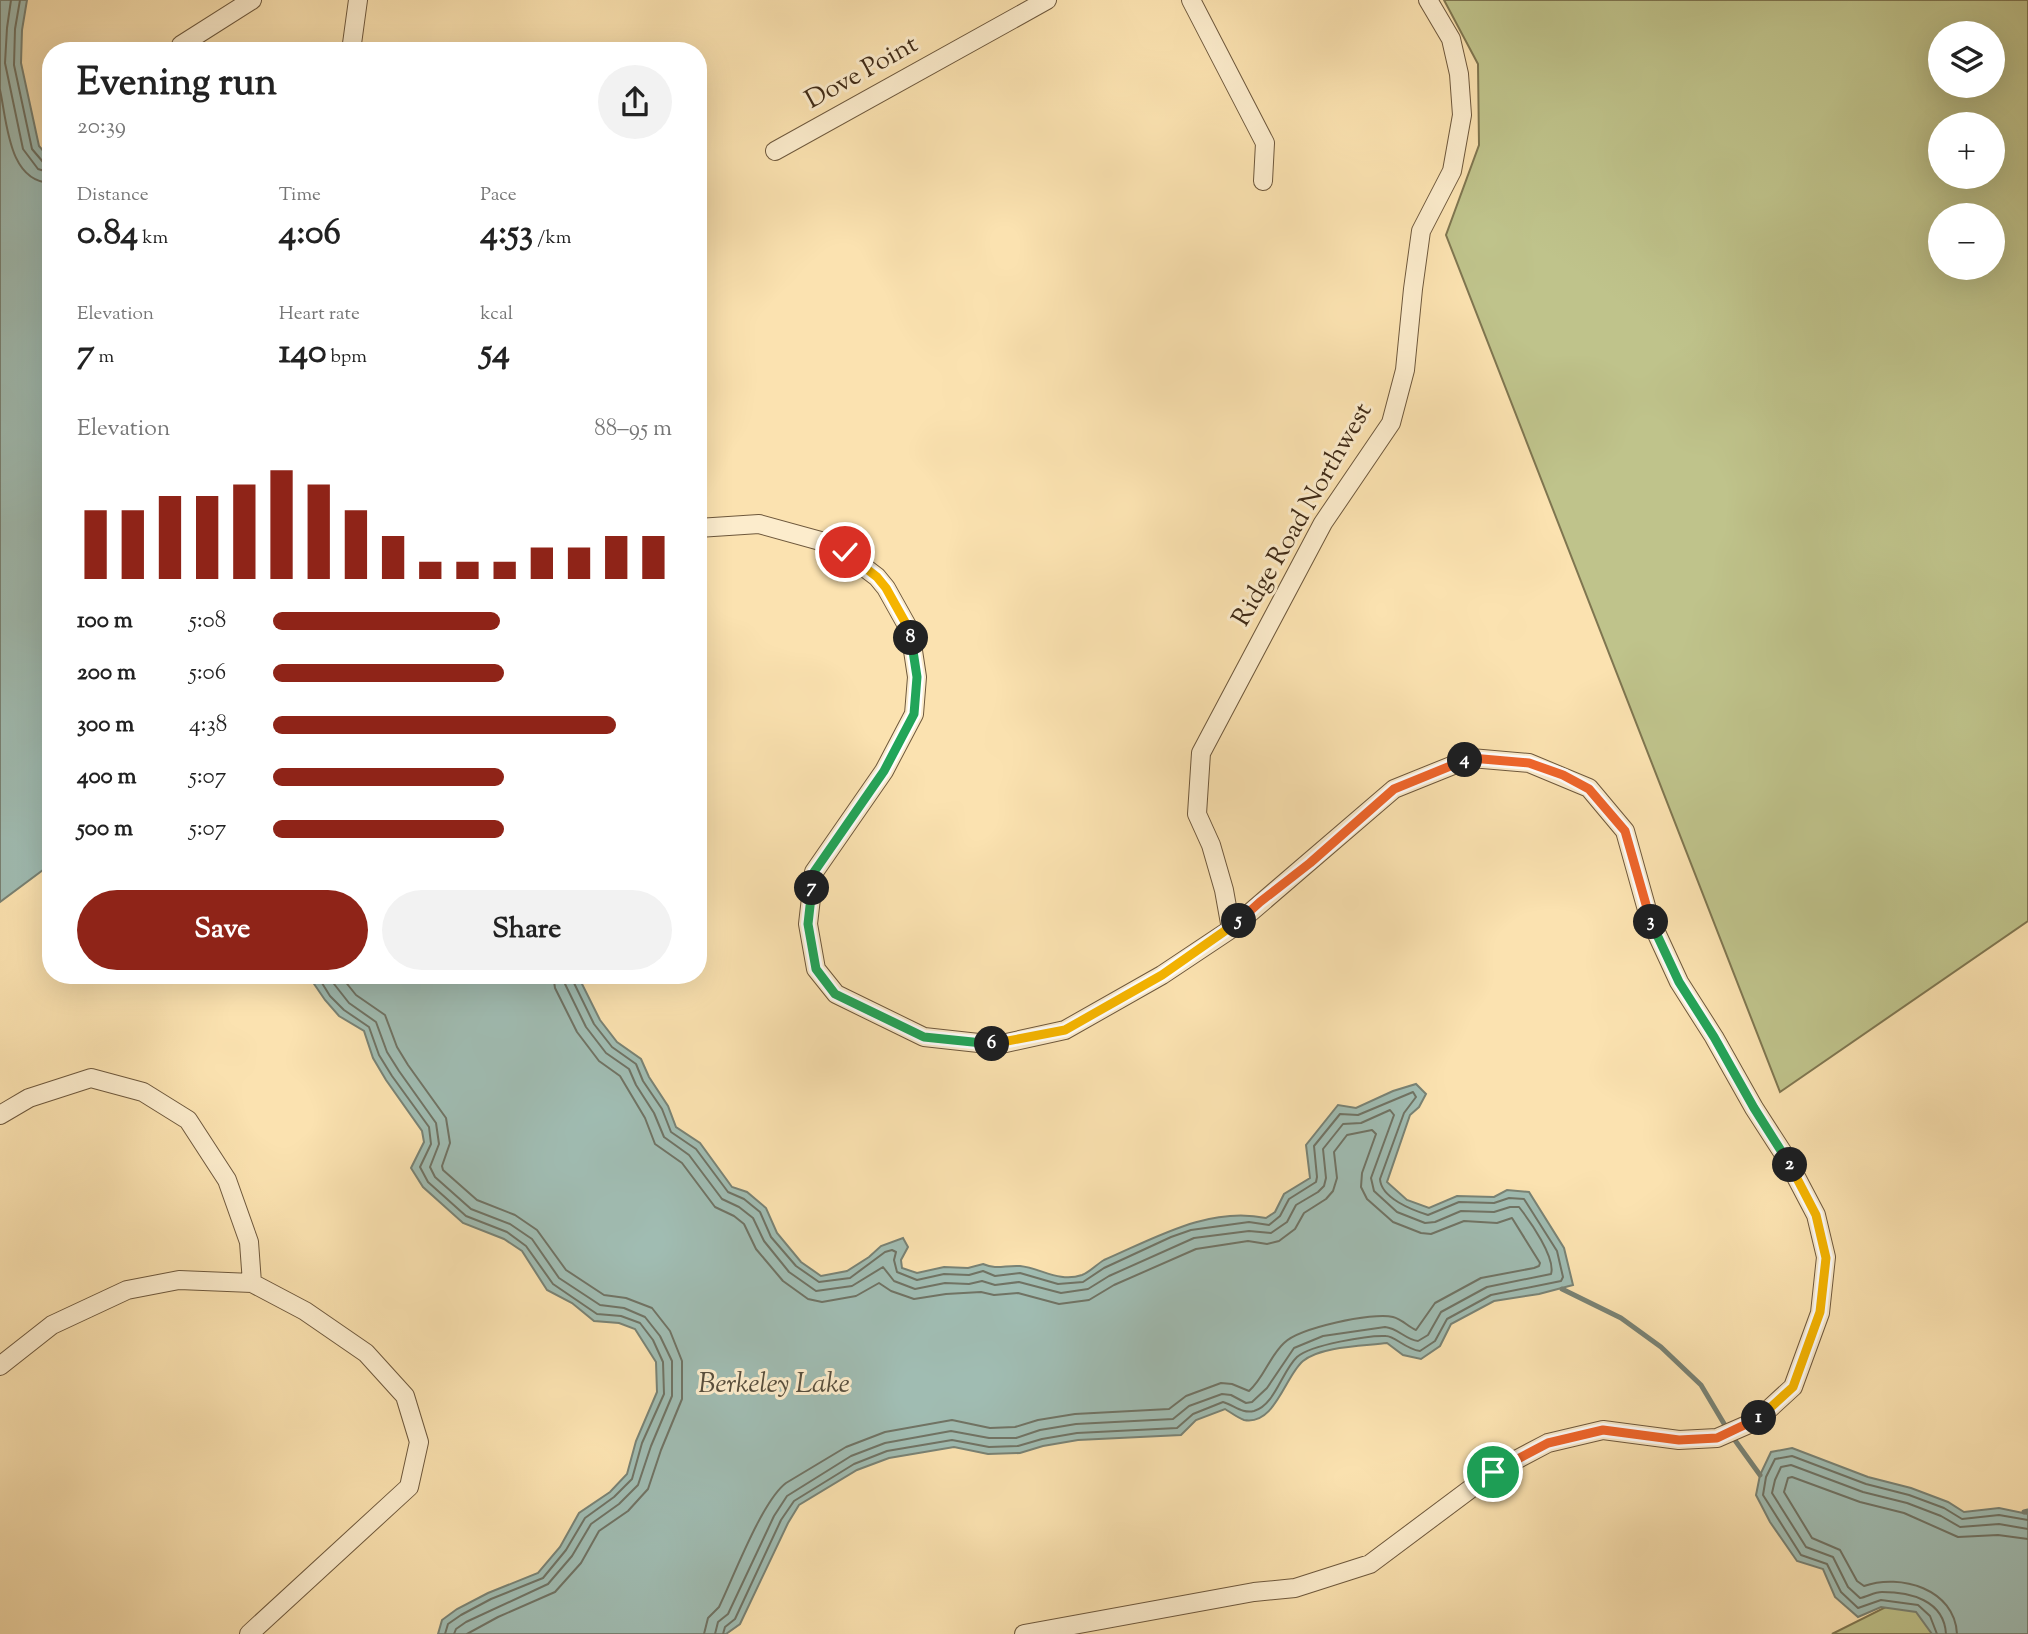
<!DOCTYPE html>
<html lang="en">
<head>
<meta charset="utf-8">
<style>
  :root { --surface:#fff; --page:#f2f2f2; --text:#222; --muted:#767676; --accent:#8f2418 }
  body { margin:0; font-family:"Sorts Mill Goudy",serif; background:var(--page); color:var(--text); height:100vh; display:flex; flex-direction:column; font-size:26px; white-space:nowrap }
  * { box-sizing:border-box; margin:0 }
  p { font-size:23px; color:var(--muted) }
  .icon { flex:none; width:38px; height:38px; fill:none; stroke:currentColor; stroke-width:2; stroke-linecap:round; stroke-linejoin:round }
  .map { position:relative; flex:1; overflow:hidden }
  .sheet { position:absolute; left:42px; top:42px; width:665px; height:942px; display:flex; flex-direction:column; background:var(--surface); border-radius:28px; box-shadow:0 7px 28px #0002 }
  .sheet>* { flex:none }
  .controls { position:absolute; left:1928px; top:21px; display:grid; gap:14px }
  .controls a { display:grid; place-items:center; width:77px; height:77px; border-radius:50%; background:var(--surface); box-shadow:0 7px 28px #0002; font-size:35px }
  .pin { position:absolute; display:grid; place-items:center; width:60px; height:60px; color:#fff; margin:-30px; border:4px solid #fff; border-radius:50%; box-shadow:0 2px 7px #0007 }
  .km { position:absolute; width:35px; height:35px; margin:-18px; border-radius:50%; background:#222; color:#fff; font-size:19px; line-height:35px; text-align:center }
  .round { display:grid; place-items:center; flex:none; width:74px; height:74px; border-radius:37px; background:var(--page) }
  .overview { display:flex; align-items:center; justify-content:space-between; height:119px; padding:0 35px }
  h1 { font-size:38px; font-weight:700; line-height:52px }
  .stats { display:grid; grid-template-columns:repeat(3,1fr); gap:10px; height:119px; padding:7px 35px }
  .stats div { display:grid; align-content:center }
  .stats b { font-size:35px; font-weight:700 }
  .stats small { font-size:19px; font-weight:400 }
  .stats p { font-size:19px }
  .chart { height:196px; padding:14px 35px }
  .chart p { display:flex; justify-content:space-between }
  .chart svg { width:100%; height:126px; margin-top:7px; stroke:var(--accent); stroke-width:6 }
  .primary-button { display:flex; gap:14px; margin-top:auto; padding:14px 35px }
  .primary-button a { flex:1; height:80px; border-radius:42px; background:var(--accent); color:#fff; font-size:28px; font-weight:700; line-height:80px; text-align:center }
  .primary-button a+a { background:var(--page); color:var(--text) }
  ul { padding:0 35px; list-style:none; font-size:23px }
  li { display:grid; grid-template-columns:112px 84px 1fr; align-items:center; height:52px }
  li i { height:18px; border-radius:9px; background:var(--accent) }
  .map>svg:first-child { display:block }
  .green { fill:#bfc38b; stroke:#7f7650; stroke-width:2; fill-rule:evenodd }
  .water { fill:#a0bcb2; stroke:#798274; stroke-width:2 }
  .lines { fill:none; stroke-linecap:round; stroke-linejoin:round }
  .shore { stroke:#707364; stroke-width:2 }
  .stream { stroke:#798274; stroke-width:5 }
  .street-casing { stroke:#6e583c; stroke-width:20 }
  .street { stroke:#fceccc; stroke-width:18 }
  .split-1-casing { stroke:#fff; stroke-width:14 }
  .split-2-casing { stroke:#fff; stroke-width:14 }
  .split-3-casing { stroke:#fff; stroke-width:14 }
  .split-4-casing { stroke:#fff; stroke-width:14 }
  .split-5-casing { stroke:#fff; stroke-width:14 }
  .split-6-casing { stroke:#fff; stroke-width:14 }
  .split-7-casing { stroke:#fff; stroke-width:14 }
  .split-8-casing { stroke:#fff; stroke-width:14 }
  .split-9-casing { stroke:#fff; stroke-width:14 }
  .split-1 { stroke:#f0652b; stroke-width:9 }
  .split-2 { stroke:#f5b400; stroke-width:9 }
  .split-3 { stroke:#22a559; stroke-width:9 }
  .split-4 { stroke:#f0652b; stroke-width:9 }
  .split-5 { stroke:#f0652b; stroke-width:9 }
  .split-6 { stroke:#f5b400; stroke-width:9 }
  .split-7 { stroke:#22a559; stroke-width:9 }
  .split-8 { stroke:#22a559; stroke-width:9 }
  .split-9 { stroke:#f5b400; stroke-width:9 }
  .labels { text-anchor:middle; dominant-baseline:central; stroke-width:6; stroke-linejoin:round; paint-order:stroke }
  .street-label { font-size:26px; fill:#3f2a16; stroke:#fceccc }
  .water-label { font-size:28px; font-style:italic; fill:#574e3d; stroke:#fceccc }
</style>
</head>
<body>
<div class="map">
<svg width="2028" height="1634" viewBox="0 0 2028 1634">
  <rect width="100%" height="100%" fill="#fbe2b0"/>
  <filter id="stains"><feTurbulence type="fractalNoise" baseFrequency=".00286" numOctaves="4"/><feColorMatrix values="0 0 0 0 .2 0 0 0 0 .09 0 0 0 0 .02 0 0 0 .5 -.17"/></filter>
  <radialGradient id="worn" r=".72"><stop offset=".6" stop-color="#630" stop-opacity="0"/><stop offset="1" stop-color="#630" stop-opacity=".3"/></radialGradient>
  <path class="green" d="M 1444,0 L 2028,0 L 2028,921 L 1780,1092 L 1446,235 L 1479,145 L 1478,64 ZM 1941,33 L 1993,33 L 1993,86 L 1941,86 ZM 1941,124 L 1993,124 L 1993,177 L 1941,177 ZM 1941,215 L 1993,215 L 1993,268 L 1941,268 Z
    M 2028,1536 L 2028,1634 L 1832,1634 Z"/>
  <path class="water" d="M 0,0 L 27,0 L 22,30 L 21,63 L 39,146 L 51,160 L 51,864 L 0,902 Z
    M 308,975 L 580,975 L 579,978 L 600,1020 L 617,1042 L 641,1059 L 649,1077 L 668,1106 L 676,1127 L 700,1143 L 732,1187 L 747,1192 L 766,1208 L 777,1233 L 801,1262 L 821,1276 L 847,1271 L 869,1257 L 881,1246 L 903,1238 L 908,1247 L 901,1260 L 902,1268 L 917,1273 L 944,1267 L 968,1268 L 983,1264 C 997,1270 1005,1265 1020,1266 C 1041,1268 1059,1283 1082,1275 C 1090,1272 1097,1264 1104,1260 C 1155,1238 1209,1206 1266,1218 L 1275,1212 L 1284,1194 L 1310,1178 L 1306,1145 L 1338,1105 L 1356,1108 L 1393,1091 L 1416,1084 L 1426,1094 L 1419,1107 L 1410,1115 L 1387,1182 L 1407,1200 L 1429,1208 L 1457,1196 L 1494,1197 L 1507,1190 L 1529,1192 L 1564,1248 L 1573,1285 L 1539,1294 L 1494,1301 L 1451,1324 L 1440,1346 L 1421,1359 L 1403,1355 L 1387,1343 C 1364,1346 1321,1346 1303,1361 C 1285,1376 1275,1426 1244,1420 C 1238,1418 1230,1412 1225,1409 L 1196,1420 L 1181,1435 L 1078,1440 L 1043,1446 L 1020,1453 L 988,1454 L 954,1447 L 889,1458 L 857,1470 L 799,1505 L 788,1523 L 740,1624 L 726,1634 L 438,1634 L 442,1620 L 457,1609 L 488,1593 L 538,1573 L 560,1547 L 579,1513 L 610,1492 L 627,1474 L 636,1441 L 657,1392 L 656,1362 L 635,1329 L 619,1323 L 594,1321 L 572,1303 L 547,1290 L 522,1251 L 504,1239 L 463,1223 L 423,1187 L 411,1168 L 424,1142 L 422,1131 L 386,1080 L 373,1058 L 364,1031 L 339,1016 L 325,1000 Z
    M 1792,1448 L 1868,1477 L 1911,1488 L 1948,1502 L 1964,1512 L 1999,1508 L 2028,1514 L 2028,1634 L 1932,1634 L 1916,1612 L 1881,1607 L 1858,1617 L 1835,1597 L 1823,1569 L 1797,1561 L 1770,1522 L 1756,1495 L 1760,1475 L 1771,1452 Z"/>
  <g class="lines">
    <path class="shore" d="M 11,0 L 7,28 L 5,63 L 23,149 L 38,169 L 51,173
      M 20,0 L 15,29 L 14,65 L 32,149 L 43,162 L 51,164
      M 0,90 C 7,121 8,182 51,183
      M 317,975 L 330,996 L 344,1010 L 369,1027 L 379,1055 L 392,1076 L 429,1127 L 431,1144 L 420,1167 L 428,1182 L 466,1216 L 507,1232 L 526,1246 L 553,1284 L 597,1314 L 621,1316 L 640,1323 L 653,1340 L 663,1362 L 664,1394 L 642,1443 L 632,1479 L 614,1497 L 585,1518 L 566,1550 L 543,1578 L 491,1599 L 461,1615 L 448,1624 L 445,1634
      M 327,975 L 349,1003 L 376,1022 L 387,1052 L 399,1071 L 436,1123 L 439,1144 L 430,1167 L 435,1177 L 471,1209 L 510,1224 L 532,1239 L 559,1278 L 600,1305 L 624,1308 L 645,1317 L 660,1336 L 672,1361 L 672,1396 L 651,1446 L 638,1485 L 619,1504 L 591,1524 L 572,1556 L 548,1584 L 466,1622 L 456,1629 L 454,1634
      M 340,975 L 356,995 L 385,1015 L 397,1047 L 408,1065 L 446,1118 L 450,1143 L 442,1166 L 443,1170 L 477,1200 L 515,1215 L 537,1230 L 566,1270 L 604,1295 L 626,1298 L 652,1308 L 670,1331 L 682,1361 L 682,1399 L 661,1450 L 648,1489 L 628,1511 L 599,1531 L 581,1563 L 555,1592 L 498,1617 L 467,1634
      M 553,975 L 555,988 L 577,1032 L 599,1061 L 620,1076 L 645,1118 L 655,1144 L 682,1163 L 715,1207 L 734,1216 L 744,1224 L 756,1249 L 783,1281 L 808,1299 L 822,1302 L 856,1296 L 879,1283 L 891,1291 L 914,1299 L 946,1294 L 981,1292 L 994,1295 L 1018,1293 L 1059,1304 L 1089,1300 L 1114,1285 L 1196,1249 L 1248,1241 L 1267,1244 L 1279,1241 L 1295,1229 L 1304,1213 L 1326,1199 L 1333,1191 L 1337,1178 L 1334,1152 L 1347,1135 L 1372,1130 L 1376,1134 L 1362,1173 L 1361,1187 L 1367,1199 L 1393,1222 L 1421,1233 L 1431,1234 L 1464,1221 L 1497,1223 L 1512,1218 L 1540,1263 L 1539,1266 L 1534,1268 L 1481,1278 L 1435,1303 L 1416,1330 C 1408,1327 1402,1319 1393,1317 C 1372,1312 1299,1328 1284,1343 C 1269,1357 1264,1378 1249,1391 L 1232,1384 L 1221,1383 L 1186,1396 L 1169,1409 L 1075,1414 L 1038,1420 L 1015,1427 L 990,1428 L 952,1420 L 885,1432 L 846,1447 L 786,1483 C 762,1501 734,1576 719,1607 L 708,1618 L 704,1634
      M 564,975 L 565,984 L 586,1027 L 606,1053 L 629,1069 L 636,1085 L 654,1113 L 664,1137 L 689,1155 L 722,1199 L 739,1207 L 753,1218 L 764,1241 L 789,1272 L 816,1291 L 852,1286 L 883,1267 L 894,1281 L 915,1289 L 945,1283 L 969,1284 L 982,1281 L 995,1285 L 1019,1282 L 1061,1293 L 1088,1289 L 1109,1276 L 1194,1238 L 1249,1231 L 1271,1233 L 1287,1222 L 1296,1205 L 1318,1192 L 1324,1186 L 1326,1178 L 1323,1149 L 1343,1124 L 1361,1123 L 1390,1110 L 1394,1115 L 1371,1178 L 1374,1191 L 1397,1212 L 1425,1223 L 1435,1222 L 1461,1211 L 1494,1212 L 1510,1207 L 1519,1207 C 1530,1221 1556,1258 1551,1274 L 1487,1287 L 1441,1312 L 1428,1335 L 1418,1341 C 1406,1340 1398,1328 1385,1327 L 1323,1336 L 1294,1348 L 1267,1388 L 1252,1402 L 1246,1403 L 1231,1395 L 1222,1394 L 1189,1406 L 1173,1419 L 1076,1424 L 1040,1430 L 1016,1438 L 989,1438 L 951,1431 L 885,1443 L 851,1456 L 787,1496 L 774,1516 L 728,1614 L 718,1622 L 715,1634
      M 573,975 L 573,981 L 594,1024 L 612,1047 L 636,1064 L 643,1081 L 662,1109 L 671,1132 L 696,1149 L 728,1192 L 744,1199 L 760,1212 L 771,1237 L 796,1266 L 819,1282 L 850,1278 L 885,1252 L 892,1250 L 896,1252 L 894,1260 L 897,1272 L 917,1280 L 944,1274 L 969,1275 L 983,1271 L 995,1276 L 1020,1273 L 1058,1284 L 1083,1282 L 1104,1268 L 1171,1237 L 1191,1230 L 1249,1222 L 1269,1225 L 1280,1216 L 1289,1199 L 1316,1182 L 1317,1177 L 1314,1146 L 1340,1114 L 1358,1115 L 1413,1092 L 1416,1097 L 1404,1113 L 1380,1179 C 1381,1198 1412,1210 1428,1215 L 1459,1202 L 1494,1203 L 1509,1198 L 1524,1199 L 1557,1251 L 1563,1277 L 1561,1281 L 1491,1295 L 1447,1319 L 1435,1341 L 1420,1351 C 1405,1349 1395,1336 1386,1336 C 1369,1335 1310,1345 1297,1357 C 1282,1371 1275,1405 1254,1411 C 1242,1414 1234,1405 1223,1402 L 1193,1414 L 1177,1428 L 1077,1433 L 1042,1439 L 1018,1446 L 989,1447 L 952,1440 L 887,1451 L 854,1464 L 794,1501 L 781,1520 L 735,1619 L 725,1627 L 723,1634
      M 1937,1634 L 1930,1616 L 1918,1605 L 1881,1600 L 1858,1608 L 1841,1592 L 1827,1564 L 1801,1555 L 1763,1495 L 1766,1477 L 1775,1459 L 1792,1456 L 1866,1484 L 1909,1495 L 1944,1508 L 1962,1519 L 1999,1515 L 2028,1520
      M 1946,1634 C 1944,1600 1910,1592 1882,1592 C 1874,1592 1867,1597 1860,1598 L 1848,1587 L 1833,1557 L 1806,1547 L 1772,1493 L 1775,1480 L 1781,1467 L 1791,1465 L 1863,1492 L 1907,1503 L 1941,1516 L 1960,1527 L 1999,1524 L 2028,1529
      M 1957,1634 C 1955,1589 1900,1573 1864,1586 L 1857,1581 L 1840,1550 L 1812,1538 L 1784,1492 L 1788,1478 L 1792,1477 L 1860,1502 L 1904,1513 L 1958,1537 L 1998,1535 L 2028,1539"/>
    <path class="stream" d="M 1562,1289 L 1621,1318 L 1661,1347 L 1701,1385 L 1729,1432 L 1760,1475
      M 2024,1512 L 2028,1511"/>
    <g class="street-casing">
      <path id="street" d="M 1191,0 L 1265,143 L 1263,181
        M 181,45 L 252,0
        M 351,51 L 358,0
        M 775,151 L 1047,0
        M 698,528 L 759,524 L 835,545 L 877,577 L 886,588 L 910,631 L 917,677 L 914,714 L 884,771 L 814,872 L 808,924 L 816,969 L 836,994 L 924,1037 L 997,1045 L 1065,1030 L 1162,975 L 1231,929 L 1394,789 L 1471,758 L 1529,763 L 1589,788 L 1625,831 L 1649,917 L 1679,982 L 1714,1037 L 1754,1108 L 1785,1156 L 1816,1215 L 1826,1257 L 1820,1313 L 1793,1387 L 1756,1421 L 1717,1438 L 1679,1440 L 1603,1430 L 1548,1443 L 1493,1472 L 1370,1564 L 1295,1588 L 1254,1592 L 1024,1634
        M 1231,929 L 1224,890 L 1211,845 L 1197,814 L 1201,753 L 1323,523 L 1391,423 L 1405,370 L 1413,289 L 1421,231 L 1452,171 L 1462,115 L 1459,74 L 1451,39 L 1428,0
        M 0,1115 L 29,1098 L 91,1078 L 143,1092 L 188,1120 L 227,1180 L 249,1242 L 252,1283
        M 0,1366 L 52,1325 L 127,1290 L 179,1280 L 252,1283 L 305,1311 L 366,1353 L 405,1396 L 419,1442 L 409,1487 L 249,1634"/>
    </g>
    <use href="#street" class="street"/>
  </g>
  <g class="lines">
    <g class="split-1-casing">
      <path id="split-1" d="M 1493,1472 L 1548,1443 L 1603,1430 L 1679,1440 L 1717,1438 L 1759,1418"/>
    </g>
    <g class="split-2-casing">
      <path id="split-2" d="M 1759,1418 L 1793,1387 L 1820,1312 L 1826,1258 L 1816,1215 L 1790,1165"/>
    </g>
    <g class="split-3-casing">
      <path id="split-3" d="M 1651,922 L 1679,982 L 1714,1037 L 1754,1108 L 1790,1165"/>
    </g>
    <g class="split-4-casing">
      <path id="split-4" d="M 1465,760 L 1471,758 L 1529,763 L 1563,775 L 1589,789 L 1625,831 L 1651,922"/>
    </g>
    <g class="split-5-casing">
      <path id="split-5" d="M 1239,921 L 1260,902 L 1310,863 L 1394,789 L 1465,760"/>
    </g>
    <g class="split-6-casing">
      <path id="split-6" d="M 992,1044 L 1065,1030 L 1162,975 L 1239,921"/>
    </g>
    <g class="split-7-casing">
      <path id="split-7" d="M 812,888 L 808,924 L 816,969 L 835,994 L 924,1037 L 992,1044"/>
    </g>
    <g class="split-8-casing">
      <path id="split-8" d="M 812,888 L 814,872 L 884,771 L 914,714 L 917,677 L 911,638"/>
    </g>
    <g class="split-9-casing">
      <path id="split-9" d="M 845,552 L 877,577 L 886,588 L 910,631 L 911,638"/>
    </g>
    <use href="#split-1" class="split-1"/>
    <use href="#split-2" class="split-2"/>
    <use href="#split-3" class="split-3"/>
    <use href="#split-4" class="split-4"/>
    <use href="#split-5" class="split-5"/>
    <use href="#split-6" class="split-6"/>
    <use href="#split-7" class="split-7"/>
    <use href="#split-8" class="split-8"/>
    <use href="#split-9" class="split-9"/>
  </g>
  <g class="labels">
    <g class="street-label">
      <text transform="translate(862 73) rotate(-29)">Dove Point</text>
      <text transform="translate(1303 515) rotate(-60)">Ridge Road Northwest</text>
    </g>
    <g class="water-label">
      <text x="774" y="1385">Berkeley Lake</text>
    </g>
  </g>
  <rect width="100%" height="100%" filter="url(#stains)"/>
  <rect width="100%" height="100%" fill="url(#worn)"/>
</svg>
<div class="controls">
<a><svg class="icon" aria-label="layers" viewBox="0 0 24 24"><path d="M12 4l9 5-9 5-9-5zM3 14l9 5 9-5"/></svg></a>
<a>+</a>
<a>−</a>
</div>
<div class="pin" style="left:1493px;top:1472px;background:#1e9e55"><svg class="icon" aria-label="arrive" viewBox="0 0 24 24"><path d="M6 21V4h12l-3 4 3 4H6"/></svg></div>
<div class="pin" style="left:845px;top:552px;background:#d93025"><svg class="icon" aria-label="check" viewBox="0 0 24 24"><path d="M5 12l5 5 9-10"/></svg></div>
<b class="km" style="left:1759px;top:1418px">1</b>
<b class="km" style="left:1790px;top:1165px">2</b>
<b class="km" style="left:1651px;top:922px">3</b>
<b class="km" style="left:1465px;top:760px">4</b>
<b class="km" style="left:1239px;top:921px">5</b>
<b class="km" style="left:992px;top:1044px">6</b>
<b class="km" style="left:812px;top:888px">7</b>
<b class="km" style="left:911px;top:638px">8</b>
<section class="sheet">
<div class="overview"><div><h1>Evening run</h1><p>20:39</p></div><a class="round"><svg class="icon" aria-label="share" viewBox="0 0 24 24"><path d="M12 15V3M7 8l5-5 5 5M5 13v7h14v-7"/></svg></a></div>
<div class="stats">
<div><p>Distance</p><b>0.84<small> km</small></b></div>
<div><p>Time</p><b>4:06</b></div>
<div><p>Pace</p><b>4:53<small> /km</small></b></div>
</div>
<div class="stats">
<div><p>Elevation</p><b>7<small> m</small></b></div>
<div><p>Heart rate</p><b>140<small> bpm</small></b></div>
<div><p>kcal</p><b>54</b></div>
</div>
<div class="chart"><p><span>Elevation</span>88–95 m</p>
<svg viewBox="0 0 160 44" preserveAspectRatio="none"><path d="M5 44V20M15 44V20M25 44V15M35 44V15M45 44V11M55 44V6M65 44V11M75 44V20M85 44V29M95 44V38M105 44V38M115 44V38M125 44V33M135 44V33M145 44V29M155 44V29"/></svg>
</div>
<ul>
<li><b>100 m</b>5:08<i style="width:57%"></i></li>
<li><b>200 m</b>5:06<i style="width:58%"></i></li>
<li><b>300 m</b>4:38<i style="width:86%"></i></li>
<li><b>400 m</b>5:07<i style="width:58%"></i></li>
<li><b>500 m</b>5:07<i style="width:58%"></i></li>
</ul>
<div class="primary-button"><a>Save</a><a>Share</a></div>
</section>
</div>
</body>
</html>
